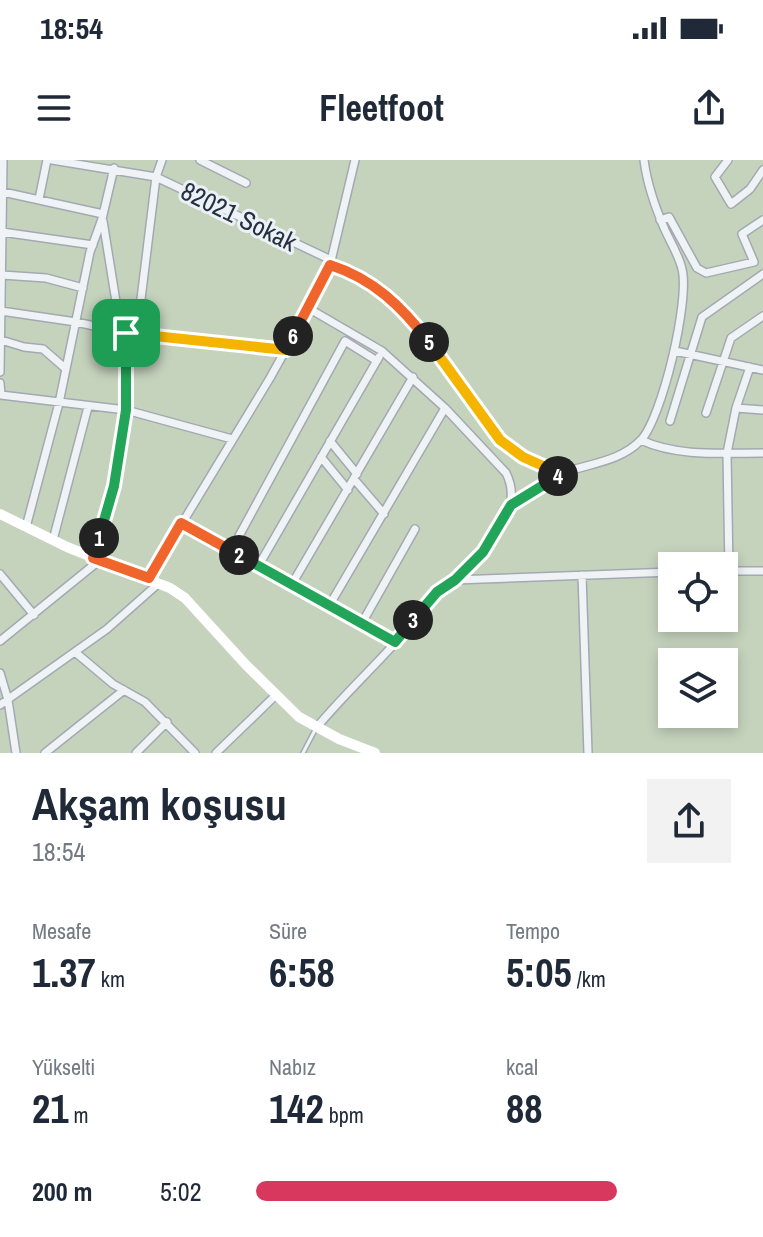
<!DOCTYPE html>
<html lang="tr">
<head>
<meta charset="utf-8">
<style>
  :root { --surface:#fff; --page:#f2f2f3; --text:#1f2937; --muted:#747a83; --accent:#d8375e }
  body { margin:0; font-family:"Archivo Narrow",sans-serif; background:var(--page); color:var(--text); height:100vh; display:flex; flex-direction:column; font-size:30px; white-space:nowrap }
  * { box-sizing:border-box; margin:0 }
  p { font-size:26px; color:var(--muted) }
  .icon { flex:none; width:44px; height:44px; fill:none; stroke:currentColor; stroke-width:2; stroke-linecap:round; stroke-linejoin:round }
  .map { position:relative; height:593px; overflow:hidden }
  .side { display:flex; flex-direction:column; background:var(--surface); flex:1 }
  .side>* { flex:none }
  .fabs { position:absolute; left:658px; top:392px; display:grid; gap:16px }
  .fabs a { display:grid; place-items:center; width:80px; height:80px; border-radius:0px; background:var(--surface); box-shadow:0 4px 12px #0003; font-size:40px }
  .pin { position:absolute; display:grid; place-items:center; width:68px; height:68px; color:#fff; margin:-34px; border-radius:16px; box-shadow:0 4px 12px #0006 }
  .km { position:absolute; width:40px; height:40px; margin:-20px; border-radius:50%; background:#222; color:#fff; font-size:22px; line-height:40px; text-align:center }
  .round { display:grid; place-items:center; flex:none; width:84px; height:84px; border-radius:0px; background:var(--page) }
  .overview { display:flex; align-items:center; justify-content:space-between; height:136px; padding:0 32px }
  h1 { font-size:44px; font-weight:800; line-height:60px }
  .figures { display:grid; grid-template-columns:repeat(3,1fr); gap:12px; height:136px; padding:8px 32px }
  .figures div { display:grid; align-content:center }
  .figures b { font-size:40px; font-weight:800 }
  .figures small { font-size:22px; font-weight:400 }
  .figures p { font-size:22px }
  ul { padding:0 32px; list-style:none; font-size:26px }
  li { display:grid; grid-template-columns:128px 96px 1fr; align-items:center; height:60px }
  li i { height:20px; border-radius:10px; background:var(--accent) }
  .status { display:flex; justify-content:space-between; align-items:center; height:56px; padding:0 40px; background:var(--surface); direction:ltr }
  .status svg { height:22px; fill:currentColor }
  header { display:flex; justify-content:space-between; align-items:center; height:104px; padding:0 32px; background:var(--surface); font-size:36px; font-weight:800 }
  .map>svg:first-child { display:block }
  .green { fill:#c5d3bd; fill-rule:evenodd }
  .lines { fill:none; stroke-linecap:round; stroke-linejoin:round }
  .lane-casing { stroke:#a2a9b2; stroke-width:6 }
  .street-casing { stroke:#a2a9b2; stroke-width:10 }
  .lane { stroke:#f0f3f6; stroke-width:3 }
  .street { stroke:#f0f3f6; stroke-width:7 }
  .secondary { stroke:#fff; stroke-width:10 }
  .split-1-casing { stroke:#fff; stroke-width:16 }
  .split-2-casing { stroke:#fff; stroke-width:16 }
  .split-3-casing { stroke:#fff; stroke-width:16 }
  .split-4-casing { stroke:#fff; stroke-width:16 }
  .split-5-casing { stroke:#fff; stroke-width:16 }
  .split-6-casing { stroke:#fff; stroke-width:16 }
  .split-7-casing { stroke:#fff; stroke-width:16 }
  .split-1 { stroke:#22a559; stroke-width:10 }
  .split-2 { stroke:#f0652b; stroke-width:10 }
  .split-3 { stroke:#22a559; stroke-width:10 }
  .split-4 { stroke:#22a559; stroke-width:10 }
  .split-5 { stroke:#f5b400; stroke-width:10 }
  .split-6 { stroke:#f0652b; stroke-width:10 }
  .split-7 { stroke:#f5b400; stroke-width:10 }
  .labels { text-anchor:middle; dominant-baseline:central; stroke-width:6; stroke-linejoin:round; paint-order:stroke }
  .street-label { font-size:26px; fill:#253140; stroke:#ecf1f6 }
</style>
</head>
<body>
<div class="status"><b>18:54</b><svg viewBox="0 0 49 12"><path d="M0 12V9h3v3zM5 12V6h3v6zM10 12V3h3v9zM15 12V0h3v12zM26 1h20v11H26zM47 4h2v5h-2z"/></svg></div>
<header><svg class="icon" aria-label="menu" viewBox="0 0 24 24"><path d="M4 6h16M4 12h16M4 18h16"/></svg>Fleetfoot<svg class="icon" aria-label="share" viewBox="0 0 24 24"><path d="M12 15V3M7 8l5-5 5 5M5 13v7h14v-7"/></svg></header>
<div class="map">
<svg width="763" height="593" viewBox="0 0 763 593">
  <rect width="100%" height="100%" fill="#dde2e8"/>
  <path class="green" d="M 0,0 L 763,0 L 763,593 L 0,593 ZM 672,406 L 724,406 L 724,458 L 672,458 ZM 672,502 L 724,502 L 724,554 L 672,554 Z"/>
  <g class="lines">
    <g class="lane-casing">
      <path id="lane" d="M 303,593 L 315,570"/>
    </g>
    <g class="street-casing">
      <path id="street" d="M 52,0 L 156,17 L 331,100
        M 200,0 L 246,23
        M 728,0 L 715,17 L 731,44 L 750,29 L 763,10
        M 3,32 L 103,54
        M 39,39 L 47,0
        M 660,60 L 669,57 L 697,108 L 706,113 L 754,102 L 742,74 L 763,60
        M 2,72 L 93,85
        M 330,105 L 357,114 L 375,125 L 421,172 L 500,280 L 523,297 L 543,306 L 568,311
        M 2,115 L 46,118 L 83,128
        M 308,148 L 382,191 L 445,248 L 506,313 C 533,365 451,416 422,448 C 412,458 405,471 396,482 C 370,511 342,537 317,567
        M 1,151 L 76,162 L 126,173 L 286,190
        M 126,173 L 141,139 L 156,17 L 162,0
        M 1,180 L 24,187 L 43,189 L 66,209
        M 675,191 L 763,210
        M 0,212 L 3,0
        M 0,223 L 1,235 L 126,250 L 232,279
        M 736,248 L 763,250
        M 706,253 L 731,178 L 763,156
        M 670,261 L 702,157 L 763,114
        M 641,280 C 677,297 724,293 763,293
        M 330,281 L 357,314
        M 321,297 L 348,330
        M 354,319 L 384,354
        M 511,345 C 529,333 548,318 569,311 C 594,303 622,300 641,280 C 662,258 690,140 682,109 C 679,96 671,83 665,70 C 655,47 647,24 644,0
        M 181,363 L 329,446 L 445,248
        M 26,367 L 59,243 L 90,92 L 102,59 L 114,8
        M 239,376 L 345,181 L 377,201
        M 53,380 L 88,247
        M 93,398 L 114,326 L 126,250 L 126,173 L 118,154 L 103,61
        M 263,398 L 379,197
        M 724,411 L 763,411
        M 729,411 L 727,293 L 736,248 L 750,207
        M 0,414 L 34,455
        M 582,415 L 588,593
        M 149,418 L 270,218 L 320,128 L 330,105 L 355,0
        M 455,420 L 672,412
        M 292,424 L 413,217
        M 329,446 L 395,482
        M 362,463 L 415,369
        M 0,481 L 100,400
        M 75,492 L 113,524 L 145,542 L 195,593
        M 0,513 L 8,540 L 16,593
        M 0,545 L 107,469 L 159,423
        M 45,593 L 124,530
        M 136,593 L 167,562
        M 216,593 L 276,535"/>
    </g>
    <use href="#lane" class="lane"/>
    <use href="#street" class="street"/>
    <path class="secondary" d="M 0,354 L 67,387 L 170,428 L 185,438 L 247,506 L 299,557 L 339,579 L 375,593"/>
  </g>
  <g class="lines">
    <g class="split-1-casing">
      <path id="split-1" d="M 99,378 L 114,326 L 126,250 L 126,173"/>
    </g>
    <g class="split-2-casing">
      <path id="split-2" d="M 99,378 L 93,398 L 149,418 L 181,363 L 239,395"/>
    </g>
    <g class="split-3-casing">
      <path id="split-3" d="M 239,395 L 395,482 L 413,460"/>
    </g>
    <g class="split-4-casing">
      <path id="split-4" d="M 413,460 L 437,432 L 455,420 L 483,392 L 511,345 L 558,316"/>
    </g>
    <g class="split-5-casing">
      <path id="split-5" d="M 429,182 L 500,280 L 523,297 L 543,306 L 568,311 L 558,316"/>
    </g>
    <g class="split-6-casing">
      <path id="split-6" d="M 293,176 L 330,105 C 374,119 402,147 429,182"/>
    </g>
    <g class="split-7-casing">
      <path id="split-7" d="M 126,173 L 286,190 L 293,176"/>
    </g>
    <use href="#split-1" class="split-1"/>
    <use href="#split-2" class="split-2"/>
    <use href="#split-3" class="split-3"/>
    <use href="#split-4" class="split-4"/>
    <use href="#split-5" class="split-5"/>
    <use href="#split-6" class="split-6"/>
    <use href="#split-7" class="split-7"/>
  </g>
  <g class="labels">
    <g class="street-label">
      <text transform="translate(239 56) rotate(26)">82021 Sokak</text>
    </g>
  </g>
</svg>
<div class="fabs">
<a><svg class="icon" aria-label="locate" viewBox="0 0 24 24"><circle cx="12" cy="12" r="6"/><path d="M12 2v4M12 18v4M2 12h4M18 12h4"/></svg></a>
<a><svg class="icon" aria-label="layers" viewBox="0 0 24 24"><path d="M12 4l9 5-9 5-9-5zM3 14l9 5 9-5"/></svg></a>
</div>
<div class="pin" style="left:126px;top:173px;background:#1e9e55"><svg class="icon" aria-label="arrive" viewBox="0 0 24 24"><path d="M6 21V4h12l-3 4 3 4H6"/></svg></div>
<b class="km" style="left:99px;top:378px">1</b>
<b class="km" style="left:239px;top:395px">2</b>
<b class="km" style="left:413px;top:460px">3</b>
<b class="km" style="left:558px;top:316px">4</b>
<b class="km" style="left:429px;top:182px">5</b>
<b class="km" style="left:293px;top:176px">6</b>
</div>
<section class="side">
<div class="overview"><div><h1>Akşam koşusu</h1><p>18:54</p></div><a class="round"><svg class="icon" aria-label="share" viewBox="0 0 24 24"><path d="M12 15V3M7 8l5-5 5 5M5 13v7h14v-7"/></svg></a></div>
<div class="figures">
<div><p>Mesafe</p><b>1.37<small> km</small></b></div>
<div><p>Süre</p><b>6:58</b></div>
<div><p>Tempo</p><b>5:05<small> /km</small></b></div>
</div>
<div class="figures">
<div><p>Yükselti</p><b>21<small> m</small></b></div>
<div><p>Nabız</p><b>142<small> bpm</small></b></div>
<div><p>kcal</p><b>88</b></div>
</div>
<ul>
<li><b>200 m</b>5:02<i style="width:76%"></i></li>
</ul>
</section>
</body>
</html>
